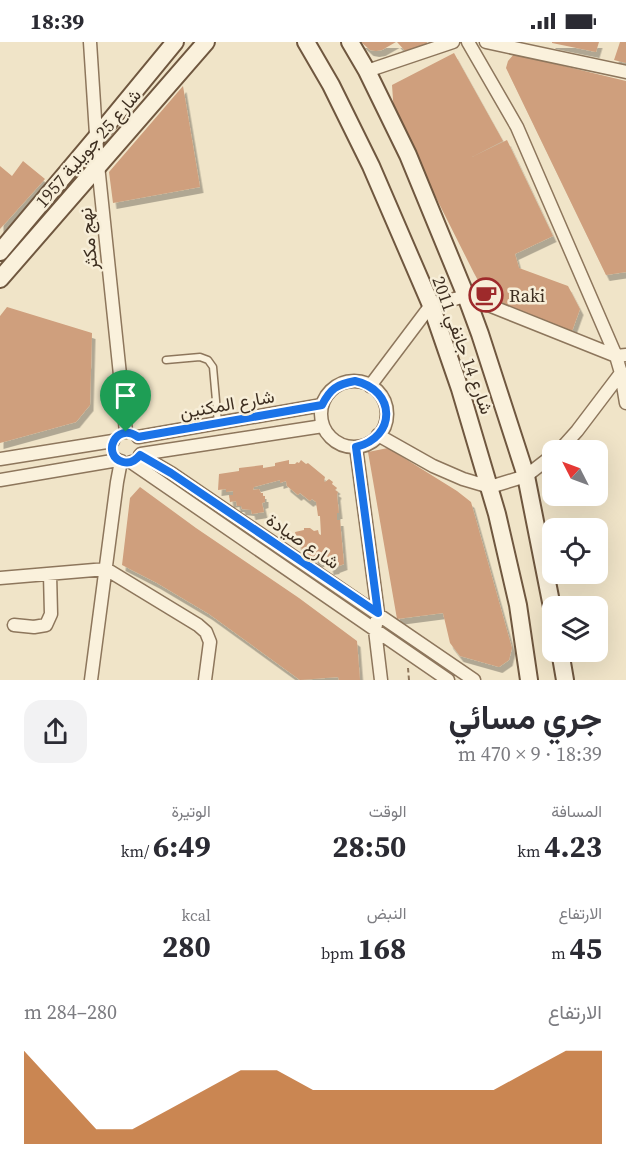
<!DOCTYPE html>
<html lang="ar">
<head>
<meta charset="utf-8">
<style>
  :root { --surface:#fff; --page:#f2f2f3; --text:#2b2b33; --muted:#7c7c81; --accent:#b45309 }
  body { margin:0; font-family:"Source Serif 4",Vazirmatn,serif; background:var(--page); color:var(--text); direction:rtl; height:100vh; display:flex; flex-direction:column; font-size:22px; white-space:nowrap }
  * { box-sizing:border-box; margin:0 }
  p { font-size:20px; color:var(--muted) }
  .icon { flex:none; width:33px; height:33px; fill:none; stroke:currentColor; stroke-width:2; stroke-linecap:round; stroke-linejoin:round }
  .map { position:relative; height:638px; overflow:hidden; direction:ltr }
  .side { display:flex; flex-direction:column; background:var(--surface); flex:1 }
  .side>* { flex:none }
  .needle { width:39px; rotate:312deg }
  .fabs { position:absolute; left:542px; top:398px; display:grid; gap:12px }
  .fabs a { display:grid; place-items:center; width:66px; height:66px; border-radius:12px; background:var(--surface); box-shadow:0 6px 24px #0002; font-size:30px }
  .pin { position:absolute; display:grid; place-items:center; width:51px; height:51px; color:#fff; margin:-62px -26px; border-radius:50% 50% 50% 0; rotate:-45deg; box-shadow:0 0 6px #0007 }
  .pin .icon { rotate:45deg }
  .round { display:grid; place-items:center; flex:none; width:63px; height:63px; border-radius:18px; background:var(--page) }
  .headline { display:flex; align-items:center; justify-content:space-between; height:102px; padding:0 24px }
  h1 { font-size:33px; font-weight:700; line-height:45px }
  .figures { display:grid; grid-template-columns:repeat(3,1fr); gap:9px; height:102px; padding:6px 24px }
  .figures div { display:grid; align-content:center }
  .figures b { font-size:30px; font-weight:700 }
  .figures small { font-size:16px; font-weight:400 }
  .figures p { font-size:16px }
  .chart { height:168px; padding:12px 24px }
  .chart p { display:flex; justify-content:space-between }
  .chart svg { width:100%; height:108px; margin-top:6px; fill:var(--accent); opacity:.7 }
  .status { display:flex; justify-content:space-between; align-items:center; height:42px; padding:0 30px; background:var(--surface); direction:ltr }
  .status svg { height:16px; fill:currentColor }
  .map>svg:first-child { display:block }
  .building { fill:#cf9f7d; filter:url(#shadow) }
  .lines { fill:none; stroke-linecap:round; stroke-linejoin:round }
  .lane-casing { stroke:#8d765c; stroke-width:9 }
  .street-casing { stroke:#8d765c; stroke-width:15 }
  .secondary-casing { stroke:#6f573f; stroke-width:20 }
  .path { stroke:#8d765c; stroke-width:2; stroke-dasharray:4.5 3; stroke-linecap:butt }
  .lane { stroke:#faf1dc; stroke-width:6 }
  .street { stroke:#faf1dc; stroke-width:12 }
  .secondary { stroke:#faf1dc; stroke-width:16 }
  .route-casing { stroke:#fff; stroke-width:12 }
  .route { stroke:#1a73e8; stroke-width:8 }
  .labels { text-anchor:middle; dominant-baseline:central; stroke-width:5; stroke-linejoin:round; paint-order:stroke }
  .street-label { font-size:18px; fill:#3d2e20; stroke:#f7eed8 }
  .poi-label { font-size:18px; fill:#3d2e20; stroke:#f7eed8; text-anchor:start }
</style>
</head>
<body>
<div class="status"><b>18:39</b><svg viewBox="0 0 49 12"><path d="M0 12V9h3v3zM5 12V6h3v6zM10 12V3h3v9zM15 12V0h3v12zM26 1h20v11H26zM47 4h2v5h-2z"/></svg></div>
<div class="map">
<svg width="626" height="638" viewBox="0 0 626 638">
  <defs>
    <filter id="shadow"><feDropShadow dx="3.5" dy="6" stdDeviation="0" flood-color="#0004"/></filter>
  </defs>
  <rect width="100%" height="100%" fill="#f0e4c8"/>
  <path class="building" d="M 361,0 L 396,0 L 382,8 L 376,9 L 370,8 Z
    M 397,0 L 427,0 L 426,4 L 407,11 Z
    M 552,0 L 599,0 L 596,10 L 552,1 Z
    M 620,0 L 626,0 L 626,21 L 614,18 Z
    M 454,11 L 503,99 L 472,115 L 507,98 L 553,194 L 515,212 L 519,226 L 568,244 L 580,267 L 571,292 L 489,258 L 474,231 L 394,72 L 392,43 Z
    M 514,12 L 626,39 L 626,230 L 606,233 L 506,26 L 508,19 Z
    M 183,44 L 200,145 L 113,161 L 109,130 Z
    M 23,119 L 45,137 L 0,187 L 0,124 L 12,134 Z
    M 7,265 L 92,291 L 90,363 L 76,380 L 0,401 L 0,274 Z
    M 388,406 L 457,449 L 471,460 L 512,606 L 509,618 L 499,625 L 460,614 L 450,601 L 443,571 L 397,577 L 368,410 Z
    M 289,418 L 289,422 L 295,422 L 297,420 L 299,421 L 301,418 L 306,422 L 308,421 L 325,435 L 324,439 L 325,440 L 329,437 L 333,440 L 332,442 L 337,446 L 335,448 L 338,450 L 337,453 L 339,471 L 337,471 L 337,478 L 340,478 L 344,522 L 336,525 L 336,526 L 330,527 L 329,521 L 325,520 L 325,515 L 321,516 L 321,519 L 314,520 L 314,514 L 308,516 L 307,511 L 304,512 L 302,509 L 301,502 L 298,503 L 295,490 L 304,488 L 304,486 L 310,486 L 314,489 L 318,488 L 319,492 L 321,493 L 320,474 L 318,474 L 316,460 L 312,457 L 310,459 L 300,451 L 298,453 L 287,444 L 286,439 L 280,441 L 280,438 L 254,445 L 253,448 L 259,447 L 261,451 L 263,451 L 263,454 L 265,454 L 265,460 L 262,461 L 264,470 L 252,472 L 251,468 L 242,467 L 241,464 L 237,464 L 236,459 L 230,460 L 229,453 L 233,453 L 233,449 L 226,450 L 226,447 L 218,448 L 219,432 L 239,429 L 239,426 L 263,423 L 263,426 L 275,424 L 275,421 Z
    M 140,445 L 196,486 L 299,556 L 357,599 L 360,638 L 339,638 L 338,635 L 300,638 L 209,572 L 157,541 L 122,523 L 130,456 Z"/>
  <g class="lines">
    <g class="lane-casing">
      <path id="lane" d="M 166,318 L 200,315 L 208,318 L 213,325 L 218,381"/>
    </g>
    <g class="street-casing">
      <path id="street" d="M 90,0 L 98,123 L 126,390
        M 468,0 L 517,85 L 616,314 L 621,331 L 626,361
        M 486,0 L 626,30
        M 367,29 L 453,0
        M321 372a33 33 0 1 1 66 0a33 33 0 1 1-66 0Z
        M 370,344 L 431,263 L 466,254 L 616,314 L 626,313
        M 378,393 L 433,424 L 463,437 L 490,445 L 526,434 L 552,414
        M 138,395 L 322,363
        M 356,405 L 378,571 L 375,588 L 381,638
        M 560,408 L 577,389 L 621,331 L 623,331
        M 141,412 L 323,384
        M 140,413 L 171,431 L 474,638
        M 0,417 L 113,399
        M 131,420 L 448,638
        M 0,438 L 118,418
        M 0,536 L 106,527 L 198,583 L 206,590 L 210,600 L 205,638
        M 14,583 L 34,585 L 46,583 L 51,572 L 50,532
        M 91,638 L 117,440 L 121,419"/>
    </g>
    <g class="secondary-casing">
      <path id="secondary" d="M 306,0 L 331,43 L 371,124 L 431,263 L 460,347 L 497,472 L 518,563 L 529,638
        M 350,0 L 367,29 L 408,113 L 466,254 L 480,292 L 526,434 L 552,565
        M 0,210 L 96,96 L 175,0
        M 0,237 L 206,0
        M 560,609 L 565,638"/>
    </g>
    <path class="path" d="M 408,626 L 409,638"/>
    <use href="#lane" class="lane"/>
    <use href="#street" class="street"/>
    <use href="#secondary" class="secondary"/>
  </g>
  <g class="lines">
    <g class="route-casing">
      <path id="route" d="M 355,339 C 396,348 397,395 356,405 L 378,571 L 171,431 L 140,413 C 136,418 130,422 123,420 C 101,414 115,379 138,395 L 322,363 C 330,347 337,342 355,339 Z"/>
    </g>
    <use href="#route" class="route"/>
  </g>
  <defs>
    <g id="cafe-ring" transform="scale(1.725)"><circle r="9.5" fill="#f7eed8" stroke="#9e2a2b" stroke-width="1.5"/><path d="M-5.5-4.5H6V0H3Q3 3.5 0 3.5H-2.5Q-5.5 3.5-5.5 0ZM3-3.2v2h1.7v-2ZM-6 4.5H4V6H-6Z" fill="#9e2a2b"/></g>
  </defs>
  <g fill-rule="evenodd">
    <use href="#cafe-ring" x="486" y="253"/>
  </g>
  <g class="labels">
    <g class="street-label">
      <text transform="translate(88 106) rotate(-49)">شارع 25 جويلية 1957</text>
      <text transform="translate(88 197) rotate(-96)">نهج مكثر</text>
      <text transform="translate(463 303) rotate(70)">شارع 14 جانفي 2011</text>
      <text transform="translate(227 362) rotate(-10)">شارع المكنين</text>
      <text transform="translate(303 499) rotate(34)">شارع صيادة</text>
    </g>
    <g class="poi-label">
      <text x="509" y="253">Raki</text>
    </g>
  </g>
</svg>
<div class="fabs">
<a><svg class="needle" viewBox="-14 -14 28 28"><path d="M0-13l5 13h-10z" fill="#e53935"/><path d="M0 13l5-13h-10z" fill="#7c7c81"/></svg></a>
<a><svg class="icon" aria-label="locate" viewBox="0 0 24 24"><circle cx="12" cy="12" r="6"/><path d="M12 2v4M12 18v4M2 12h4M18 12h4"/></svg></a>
<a><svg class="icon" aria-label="layers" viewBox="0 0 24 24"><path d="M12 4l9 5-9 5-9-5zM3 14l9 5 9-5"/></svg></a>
</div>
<div class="pin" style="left:126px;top:390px;background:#1e9e55"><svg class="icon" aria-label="arrive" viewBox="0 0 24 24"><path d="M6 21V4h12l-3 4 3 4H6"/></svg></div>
</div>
<section class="side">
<div class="headline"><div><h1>جري مسائي</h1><p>18:39 · 9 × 470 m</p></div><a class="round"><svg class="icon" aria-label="share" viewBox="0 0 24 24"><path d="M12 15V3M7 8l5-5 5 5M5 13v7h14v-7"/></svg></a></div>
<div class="figures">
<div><p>المسافة</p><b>4.23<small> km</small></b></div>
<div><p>الوقت</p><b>28:50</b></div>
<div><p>الوتيرة</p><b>6:49<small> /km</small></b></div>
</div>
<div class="figures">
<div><p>الارتفاع</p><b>45<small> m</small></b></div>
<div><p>النبض</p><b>168<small> bpm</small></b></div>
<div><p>kcal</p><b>280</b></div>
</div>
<div class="chart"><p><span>الارتفاع</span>280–284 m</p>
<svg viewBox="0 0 160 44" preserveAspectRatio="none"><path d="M0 44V6L10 22L20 38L30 38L40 30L50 22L60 14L70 14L80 22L90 22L100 22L110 22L120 22L130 22L140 14L150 6L160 6V44z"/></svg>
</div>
</section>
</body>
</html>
